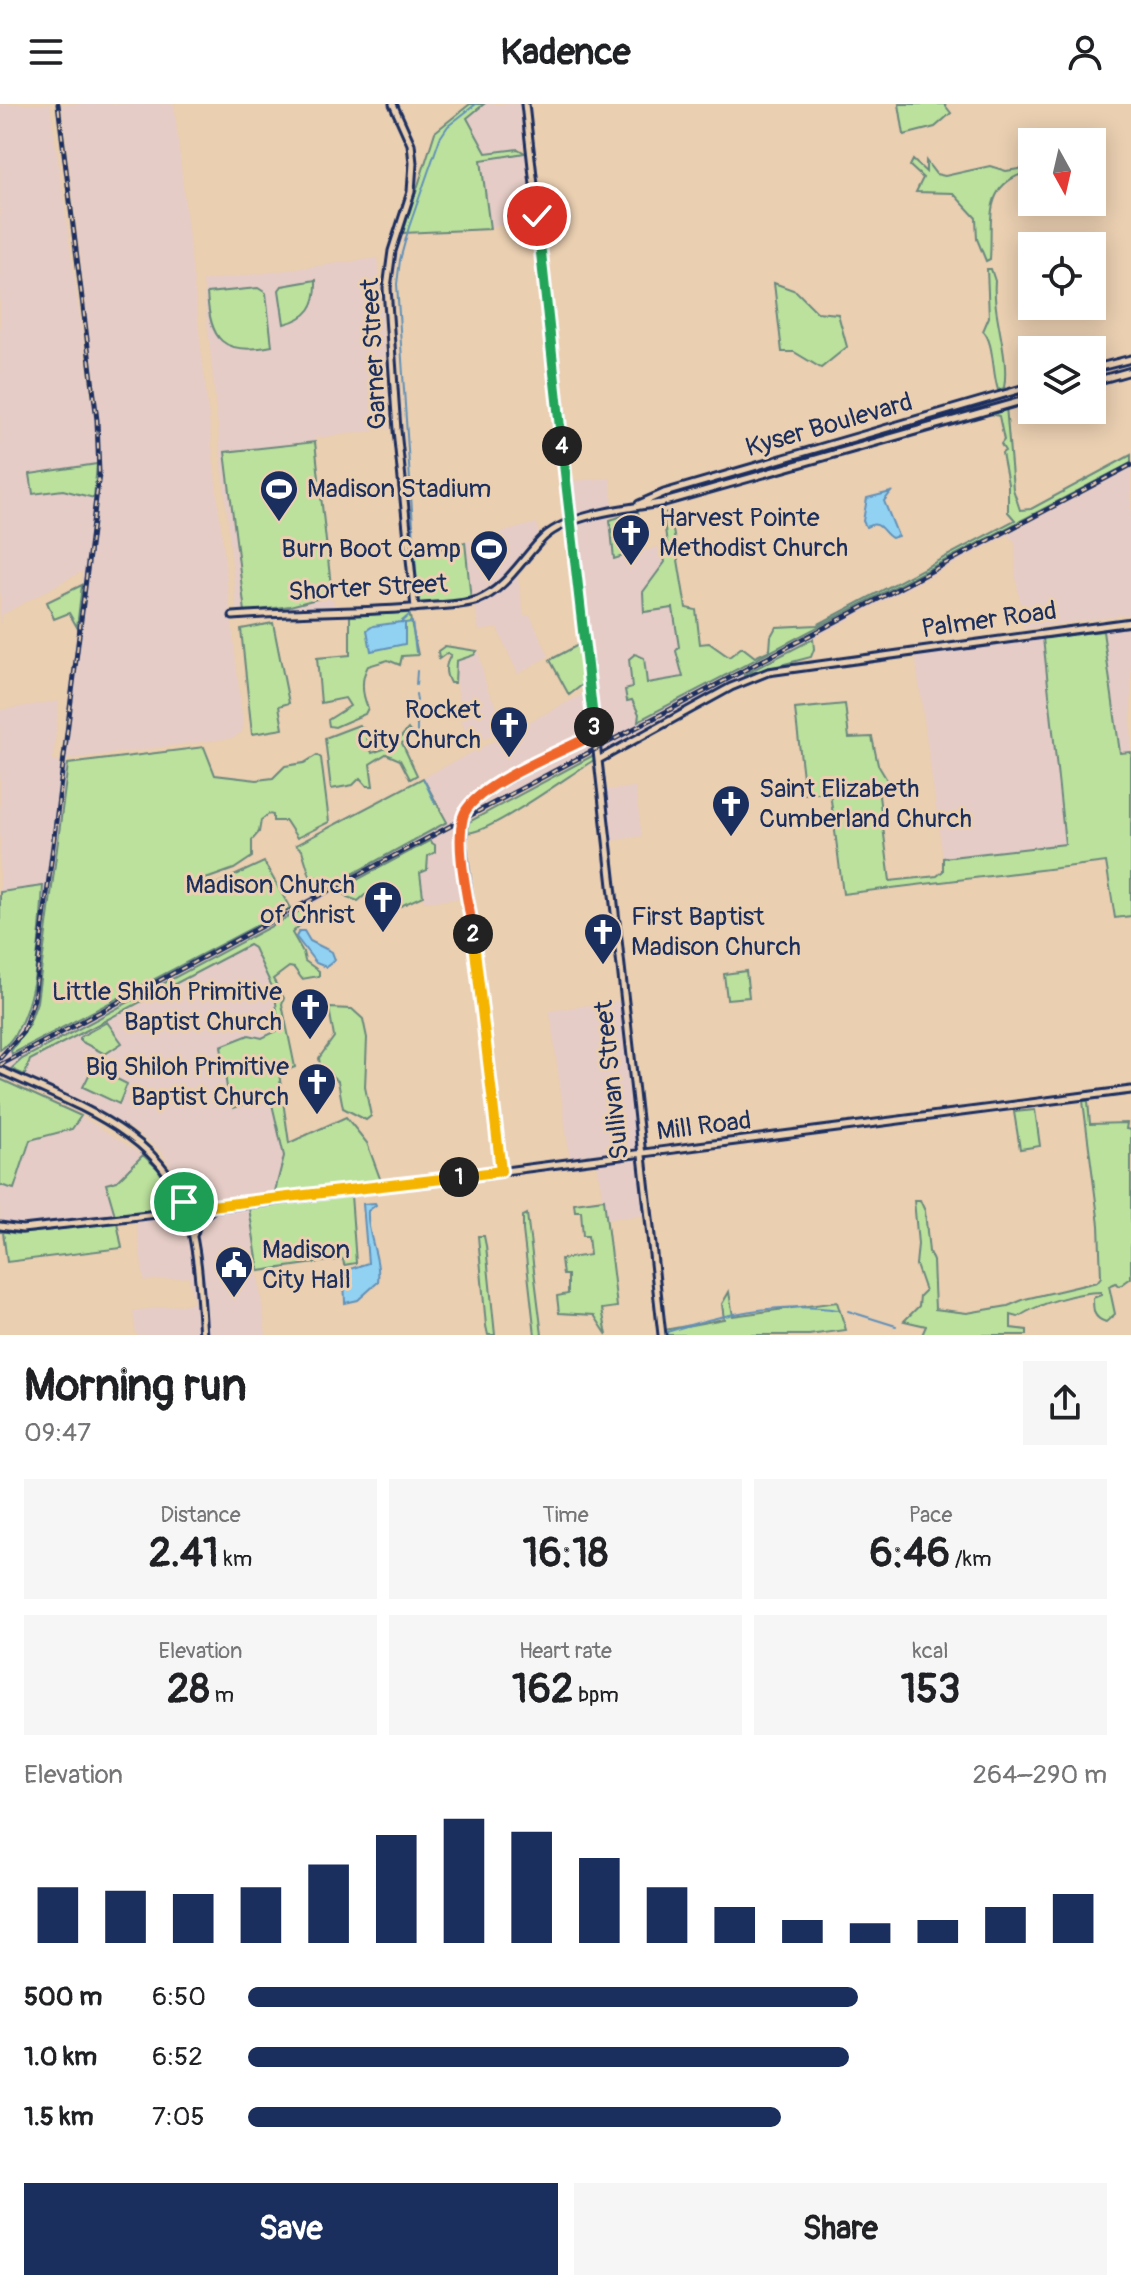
<!DOCTYPE html>
<html lang="en">
<head>
<meta charset="utf-8">
<style>
  :root { --surface:#fff; --page:#f6f6f6; --text:#202124; --muted:#757577; --accent:#1b2f5e }
  body { margin:0; font-family:Pangolin,sans-serif; background:var(--page); color:var(--text); height:100vh; display:flex; flex-direction:column; font-size:30px; white-space:nowrap }
  * { box-sizing:border-box; margin:0 }
  p { font-size:26px; color:var(--muted) }
  .icon { flex:none; width:44px; height:44px; fill:none; stroke:currentColor; stroke-width:2; stroke-linecap:round; stroke-linejoin:round }
  .map { position:relative; height:1231px; overflow:hidden }
  .sheet { display:flex; flex-direction:column; background:var(--surface); flex:1 }
  .sheet>* { flex:none }
  .needle { width:52px; rotate:172deg }
  .buttons { position:absolute; left:1018px; top:24px; display:grid; gap:16px }
  .buttons a { display:grid; place-items:center; width:88px; height:88px; border-radius:0px; background:var(--surface); box-shadow:0 4px 20px #0003; font-size:40px }
  .pin { position:absolute; display:grid; place-items:center; width:68px; height:68px; color:#fff; margin:-34px; border:4px solid #fff; border-radius:50%; box-shadow:0 2px 8px #0007 }
  .km { position:absolute; width:40px; height:40px; margin:-20px; border-radius:50%; background:#222; color:#fff; font-size:22px; line-height:40px; text-align:center }
  .round { display:grid; place-items:center; flex:none; width:84px; height:84px; border-radius:0px; background:var(--page) }
  .summary { display:flex; align-items:center; justify-content:space-between; height:136px; padding:0 24px }
  h1 { font-size:44px; font-weight:700; line-height:60px }
  .metrics { display:grid; grid-template-columns:repeat(3,1fr); gap:12px; height:136px; padding:8px 24px }
  .metrics div { display:grid; align-content:center; border-radius:0px; background:var(--page); text-align:center }
  .metrics b { font-size:40px; font-weight:700 }
  .metrics small { font-size:22px; font-weight:400 }
  .metrics p { font-size:22px }
  .chart { height:224px; padding:16px 24px }
  .chart p { display:flex; justify-content:space-between }
  .chart svg { width:100%; height:144px; margin-top:8px; stroke:var(--accent); stroke-width:6 }
  .button { display:flex; gap:16px; margin-top:auto; padding:16px 24px }
  .button a { flex:1; height:92px; border-radius:0px; background:var(--accent); color:#fff; font-size:32px; font-weight:700; line-height:92px; text-align:center }
  .button a+a { background:var(--page); color:var(--text) }
  ul { padding:0 24px; list-style:none; font-size:26px }
  li { display:grid; grid-template-columns:128px 96px 1fr; align-items:center; height:60px }
  li i { height:20px; border-radius:10px; background:var(--accent) }
  header { display:flex; justify-content:space-between; align-items:center; height:104px; padding:0 24px; background:var(--surface); font-size:36px; font-weight:700 }
  .map>svg:first-child { display:block }
  .built { fill:#e5ccc6 }
  .green { fill:#bbe19c; stroke:#6b887d; stroke-width:2 }
  .water { fill:#91d1f2; stroke:#6290b7; stroke-width:2 }
  .lines { fill:none; stroke-linecap:round; stroke-linejoin:round }
  .stream { stroke:#6290b7; stroke-width:2 }
  .secondary-casing { stroke:#1b2f5e; stroke-width:11 }
  .secondary { stroke:#eacfb1; stroke-width:5 }
  .rail-casing { stroke:#1b2f5e; stroke-width:5 }
  .rail { stroke:#eacfb1; stroke-width:2; stroke-dasharray:6; stroke-linecap:butt }
  .split-1-casing { stroke:#fff; stroke-width:16 }
  .split-2-casing { stroke:#fff; stroke-width:16 }
  .split-3-casing { stroke:#fff; stroke-width:16 }
  .split-4-casing { stroke:#fff; stroke-width:16 }
  .split-5-casing { stroke:#fff; stroke-width:16 }
  .split-1 { stroke:#f5b400; stroke-width:10 }
  .split-2 { stroke:#f5b400; stroke-width:10 }
  .split-3 { stroke:#f0652b; stroke-width:10 }
  .split-4 { stroke:#22a559; stroke-width:10 }
  .split-5 { stroke:#22a559; stroke-width:10 }
  .labels { text-anchor:middle; dominant-baseline:central; stroke-width:6; stroke-linejoin:round; paint-order:stroke }
  .street-label { font-size:26px; fill:#1b2f5e; stroke:#eacfb1 }
  .poi-label { font-size:26px; fill:#1b2f5e; stroke:#eacfb1; text-anchor:start }
</style>
</head>
<body>
<header><svg class="icon" aria-label="menu" viewBox="0 0 24 24"><path d="M4 6h16M4 12h16M4 18h16"/></svg>Kadence<svg class="icon" aria-label="person" viewBox="0 0 24 24"><circle cx="12" cy="8" r="4"/><path d="M4 21q1-7 8-7t8 7"/></svg></header>
<div class="map">
<svg width="1131" height="1231" viewBox="0 0 1131 1231">
  <rect width="100%" height="100%" fill="#eacfb1"/>
  <filter id="ink" filterUnits="userSpaceOnUse"><feTurbulence type="fractalNoise" baseFrequency=".0125" numOctaves="2"/><feDisplacementMap in="SourceGraphic" scale="16" xChannelSelector="R" yChannelSelector="G"/><feConvolveMatrix kernelMatrix="1 2 1 2 8 2 1 2 1" color-interpolation-filters="sRGB"/></filter>
  <g filter="url(#ink)">
    <path class="built" d="M 0,0 L 50,0 L 91,294 L 97,293 L 62,0 L 174,0 L 243,621 L 242,628 L 233,634 L 62,656 L 83,467 L 2,511 L 0,521 Z
      M 484,0 L 521,0 L 526,43 L 486,49 L 467,14 Z
      M 527,49 L 534,117 L 490,123 L 481,56 Z
      M 378,154 L 390,325 L 315,334 L 334,502 L 238,517 L 203,177 Z
      M 1131,359 L 1131,510 L 1024,525 L 1016,473 L 1015,438 L 1008,431 L 622,636 L 620,640 L 607,647 L 602,645 L 571,377 L 610,374 L 613,404 L 608,406 L 614,455 L 662,442 L 665,458 L 643,488 L 644,507 L 673,504 L 679,543 L 676,547 L 677,555 L 683,573 L 647,579 L 644,575 L 632,585 L 627,597 L 632,596 L 639,610 L 638,616 L 736,568 Z
      M 537,419 L 539,433 L 488,488 L 471,496 L 465,438 Z
      M 517,468 L 524,512 L 530,511 L 549,552 L 518,570 L 497,524 L 479,527 L 475,500 L 495,490 Z
      M 1131,523 L 1131,648 L 1120,650 L 1103,527 Z
      M 1043,534 L 1065,740 L 943,754 L 915,550 Z
      M 478,546 L 487,584 L 507,623 L 473,641 L 462,619 L 454,556 Z
      M 585,589 L 594,649 L 465,718 L 466,712 L 460,714 L 465,794 L 424,798 L 420,768 L 428,763 L 429,737 L 22,955 L 11,965 L 0,959 L 0,950 L 18,927 L 27,904 L 43,783 L 0,788 L 0,606 L 59,597 L 53,656 L 59,656 L 59,661 L 68,660 L 37,898 L 28,923 L 11,947 L 76,918 L 447,719 L 423,674 Z
      M 635,683 L 642,732 L 611,737 L 606,686 Z
      M 248,841 L 254,843 L 275,889 L 279,926 L 262,934 L 226,972 L 228,991 L 246,1000 L 252,995 L 265,992 L 272,1000 L 284,1052 L 273,1095 L 200,1100 L 189,1094 L 163,1049 L 135,1027 L 25,971 L 29,956 Z
      M 621,896 L 637,1047 L 570,1056 L 550,907 Z
      M 81,1012 L 143,1051 L 117,1077 L 106,1080 L 115,1111 L 22,1122 L 0,1118 L 0,1081 L 14,1085 L 30,1036 L 72,1025 Z
      M 637,1055 L 646,1111 L 606,1115 L 597,1059 Z
      M 249,1104 L 266,1231 L 136,1231 L 133,1207 L 194,1199 L 189,1173 L 144,1177 L 136,1116 Z"/>
    <path class="green" d="M 470,0 L 484,0 L 467,14 L 486,49 L 518,45 L 525,49 L 481,56 L 490,125 L 403,129 L 435,28 Z
      M 899,0 L 944,0 L 951,9 L 935,23 L 904,31 Z
      M 913,56 L 926,68 L 926,57 L 936,70 L 945,72 L 990,62 L 1006,67 L 1032,63 L 1032,67 C 981,79 993,115 990,155 L 986,157 L 977,135 L 976,114 L 953,89 L 916,88 L 923,74 L 910,62 Z
      M 987,165 L 991,165 L 995,177 C 992,212 1010,251 1004,284 L 998,286 C 992,268 994,237 983,227 L 989,213 Z
      M 316,176 C 317,202 308,214 284,220 L 279,186 L 282,182 Z
      M 774,179 L 796,187 L 817,208 L 838,210 L 847,243 L 821,264 L 794,248 L 782,248 Z
      M 258,184 L 266,189 L 272,242 C 222,252 210,236 207,189 Z
      M 1006,302 L 1013,385 L 1020,406 L 1031,405 L 1131,351 L 1131,359 L 638,617 L 639,610 L 632,596 L 627,597 L 625,586 L 632,584 L 629,555 L 635,550 L 644,554 L 647,579 L 683,573 L 676,547 L 679,543 L 673,504 L 644,508 L 643,488 L 665,458 L 662,442 L 667,440 L 663,409 L 670,408 L 686,504 L 696,506 L 700,540 L 709,539 L 729,553 L 742,543 L 755,553 L 770,546 L 771,532 L 776,523 L 817,521 L 1015,416 L 1008,408 L 1008,380 L 1002,349 L 1005,347 L 1001,340 L 1004,336 L 999,312 L 991,310 Z
      M 315,338 L 332,491 L 290,502 L 245,508 L 225,348 Z
      M 97,360 L 94,394 L 63,386 L 33,390 L 30,370 Z
      M 638,407 L 642,446 L 614,455 L 610,416 Z
      M 465,438 L 471,496 L 417,502 L 409,454 Z
      M 82,481 L 77,523 L 69,509 L 54,515 L 47,498 Z
      M 409,508 L 418,551 L 402,552 L 400,561 L 388,556 L 368,562 C 360,576 362,590 368,604 L 365,610 L 335,623 L 329,622 L 328,616 L 350,602 L 345,594 L 321,599 L 317,554 L 350,551 L 350,512 Z
      M 273,519 L 289,599 L 279,602 L 283,625 L 252,630 L 241,525 Z
      M 1103,527 L 1120,649 L 1131,648 L 1131,812 L 1115,814 L 1106,758 L 843,790 L 830,688 L 805,690 L 795,605 L 845,600 L 849,634 L 872,633 L 878,661 L 887,676 L 879,692 L 890,777 L 937,772 L 943,767 L 943,754 L 1065,740 L 1043,534 Z
      M 813,535 L 814,545 L 811,553 L 743,571 Z
      M 580,540 L 586,578 L 569,591 L 550,556 Z
      M 445,542 L 477,547 L 474,551 L 456,557 L 455,579 L 450,579 C 444,568 445,561 451,551 L 447,549 L 439,555 L 438,547 Z
      M 359,621 L 364,625 L 372,649 L 393,642 L 408,625 L 413,632 L 402,639 L 417,671 L 410,675 L 400,656 L 386,650 L 370,660 L 373,682 L 367,682 L 360,674 L 353,681 L 331,685 L 325,634 Z
      M 204,643 L 215,671 L 257,676 L 273,674 L 285,662 L 304,659 L 317,651 L 321,654 L 329,718 L 297,734 L 286,717 L 273,717 L 273,711 L 269,710 L 261,716 L 259,728 L 252,736 L 252,753 L 234,765 L 203,776 L 210,783 L 264,758 L 290,804 L 12,950 L 11,947 L 28,923 L 37,898 L 68,660 Z
      M 594,651 L 594,656 C 572,669 484,734 466,728 L 465,720 Z
      M 423,674 L 447,718 L 318,789 L 328,776 L 310,772 L 302,746 L 296,741 Z
      M 429,737 L 435,741 L 435,748 L 428,752 L 427,766 L 420,769 L 423,792 L 385,809 L 380,805 L 379,789 L 365,791 L 358,797 L 347,793 L 340,785 Z
      M 43,782 C 40,826 38,921 0,946 L 0,788 Z
      M 309,802 L 311,810 L 292,829 L 303,848 L 305,857 L 319,867 L 319,872 L 302,875 L 294,864 L 289,863 L 273,875 L 284,894 L 282,900 L 295,963 L 279,969 L 289,1039 L 346,1013 L 367,1039 L 382,1080 L 273,1095 L 284,1052 L 272,1000 L 264,992 L 234,1004 L 228,991 L 221,942 L 249,931 L 262,934 L 279,926 L 275,889 L 254,844 L 249,841 L 30,956 L 25,971 L 11,965 L 22,955 Z
      M 746,867 L 749,893 L 727,895 L 724,870 Z
      M 329,904 L 352,905 L 363,915 L 367,934 L 365,983 L 371,1012 L 366,1016 L 343,1004 L 338,977 L 320,962 L 319,954 L 334,933 Z
      M 107,918 L 122,939 L 105,950 L 80,937 L 80,933 Z
      M 93,963 L 127,980 L 119,1000 L 83,983 Z
      M 0,975 L 81,1012 L 72,1025 L 30,1036 L 14,1085 L 0,1081 Z
      M 1083,997 L 1088,997 L 1090,1020 L 1127,1019 L 1126,1025 L 1131,1026 L 1131,1174 L 1120,1182 L 1116,1179 L 1109,1182 L 1115,1210 L 1106,1218 C 1093,1214 1093,1206 1093,1194 L 1101,1191 L 1101,1188 C 1076,1188 1038,1200 1018,1213 L 1011,1211 L 1011,1224 L 1027,1226 L 1027,1231 L 922,1231 L 926,1222 L 904,1217 L 919,1202 L 920,1192 L 925,1187 L 916,1161 L 918,1140 L 914,1096 L 920,1096 L 925,1107 L 929,1148 L 933,1157 L 935,1205 L 967,1209 L 1008,1202 L 1025,1195 L 1097,1178 L 1101,1173 L 1099,1121 Z
      M 1035,1006 L 1040,1042 L 1020,1045 L 1014,1008 Z
      M 143,1051 L 158,1065 L 177,1098 L 174,1104 L 115,1111 L 106,1080 L 117,1077 Z
      M 351,1091 L 356,1159 L 344,1161 L 343,1155 L 259,1167 L 249,1104 Z
      M 604,1095 L 617,1203 L 602,1205 L 607,1231 L 594,1211 L 559,1209 L 557,1192 L 568,1190 L 568,1171 L 563,1171 L 561,1155 L 590,1151 L 588,1132 L 583,1132 L 581,1107 L 575,1107 L 574,1099 Z
      M 527,1110 L 542,1231 L 535,1231 L 523,1126 L 523,1112 Z
      M 117,1118 L 122,1144 L 7,1158 L 3,1128 L 0,1128 L 0,1127 L 19,1130 Z
      M 478,1132 L 484,1132 L 486,1142 L 495,1231 L 488,1231 L 486,1222 Z
      M 729,1188 L 733,1212 L 837,1198 L 846,1226 L 809,1231 L 664,1231 L 664,1226 L 724,1215 L 722,1200 Z"/>
    <path class="water" d="M 891,388 L 884,397 L 898,432 L 892,434 C 882,429 881,415 866,423 L 863,417 L 867,394 Z
      M 401,518 L 405,519 L 405,540 L 371,547 L 367,526 L 373,522 Z
      M 299,827 L 304,827 L 310,837 L 332,848 L 335,856 L 326,863 L 316,859 L 296,833 Z
      M 375,1099 L 376,1101 L 368,1107 C 366,1130 381,1153 378,1178 L 358,1196 L 345,1199 L 344,1173 L 347,1166 L 368,1159 L 363,1100 Z"/>
    <g class="lines">
      <path class="stream" d="M 418,497 L 397,180 L 400,156 L 409,123 L 440,34 L 448,22 L 476,0
        M 401,518 L 409,511
        M 405,519 L 412,518 L 416,548
        M 416,581 L 417,567
        M 416,590 L 417,597
        M 417,605 L 417,628
        M 424,676 L 435,699
        M 848,1207 L 896,1222
        M 667,1228 C 721,1210 781,1197 838,1206"/>
      <g class="secondary-casing">
        <path id="secondary" d="M 393,0 L 411,40 L 413,59 L 411,88 L 392,147 L 387,184 L 397,326 L 415,504
          M 525,0 L 662,1231
          M 1092,265 L 1131,255
          M 1092,278 L 1131,267
          M 639,400 L 664,389 L 1032,282
          M 233,512 C 296,507 359,509 423,503 C 441,501 461,502 478,496 C 506,485 523,453 544,433 C 569,410 628,404 661,399 L 1032,294
          M 598,656 L 731,583 L 768,568 L 1131,518
          M 0,966 C 73,1000 167,1029 189,1116 C 199,1152 200,1193 203,1231
          M 501,1067 L 462,739 L 465,709 L 482,689 L 594,628
          M 0,1122 L 22,1125 L 265,1098 L 1131,986
          M 193,1132 L 199,1115 L 215,1103"/>
      </g>
      <use href="#secondary" class="secondary"/>
      <g class="rail-casing">
        <path id="rail" d="M 0,954 L 23,928 L 34,895 L 99,370 L 97,316 L 58,0
          M 0,961 L 1131,361"/>
      </g>
      <use href="#rail" class="rail"/>
    </g>
  </g>
  <g class="lines" filter="url(#ink)">
    <g class="split-1-casing">
      <path id="split-1" d="M 184,1098 L 186,1105 L 459,1073"/>
    </g>
    <g class="split-2-casing">
      <path id="split-2" d="M 459,1073 L 501,1067 L 473,830"/>
    </g>
    <g class="split-3-casing">
      <path id="split-3" d="M 473,830 C 469,797 455,746 463,713 C 471,682 562,648 591,632 L 594,623"/>
    </g>
    <g class="split-4-casing">
      <path id="split-4" d="M 562,342 L 594,623"/>
    </g>
    <g class="split-5-casing">
      <path id="split-5" d="M 537,112 L 562,342"/>
    </g>
    <use href="#split-1" class="split-1"/>
    <use href="#split-2" class="split-2"/>
    <use href="#split-3" class="split-3"/>
    <use href="#split-4" class="split-4"/>
    <use href="#split-5" class="split-5"/>
  </g>
  <defs>
    <g id="stadium-pin" transform="scale(2)"><path d="M0 17L-7.5 6A9.5 9.5 0 1 1 7.5 6Z" fill="#1b2f5e" stroke="#eacfb1"/><path d="M0-5a6.5 5 0 1 0 0 10a6.5 5 0 1 0 0-10ZM-3.5-1.8h7v3.6h-7Z" fill="#fff"/></g>
    <g id="church-pin" transform="scale(2)"><path d="M0 17L-7.5 6A9.5 9.5 0 1 1 7.5 6Z" fill="#1b2f5e" stroke="#eacfb1"/><path d="M-1.2-6h2.4v3.5h3.3v2.4h-3.3V6h-2.4V-.1h-3.3v-2.4h3.3Z" fill="#fff"/></g>
    <g id="civic-pin" transform="scale(2)"><path d="M0 17L-7.5 6A9.5 9.5 0 1 1 7.5 6Z" fill="#1b2f5e" stroke="#eacfb1"/><path d="M-.6-6.5H3V-4.5H.6V-3L4-1V1h2V6H-6V1h2V-1L-.6-3ZM-1.2 2.5V6h2.4V2.5Z" fill="#fff"/></g>
  </defs>
  <g fill-rule="evenodd">
    <use href="#stadium-pin" x="279" y="385"/>
    <use href="#church-pin" x="631" y="429"/>
    <use href="#stadium-pin" x="489" y="445"/>
    <use href="#church-pin" x="509" y="621"/>
    <use href="#church-pin" x="731" y="700"/>
    <use href="#church-pin" x="383" y="796"/>
    <use href="#church-pin" x="603" y="828"/>
    <use href="#church-pin" x="310" y="903"/>
    <use href="#church-pin" x="317" y="978"/>
    <use href="#civic-pin" x="234" y="1161"/>
  </g>
  <g class="labels">
    <g class="street-label">
      <text transform="translate(374 250) rotate(-93)">Garner Street</text>
      <text transform="translate(829 321) rotate(-16)">Kyser Boulevard</text>
      <text transform="translate(368 484) rotate(-3)">Shorter Street</text>
      <text transform="translate(989 516) rotate(-8)">Palmer Road</text>
      <text transform="translate(612 976) rotate(-96)">Sullivan Street</text>
      <text transform="translate(704 1022) rotate(-7)">Mill Road</text>
    </g>
    <g class="poi-label">
      <text x="307" y="385">Madison Stadium</text>
      <text x="659" y="414">Harvest Pointe<tspan x="659" dy="30">Methodist Church</tspan></text>
      <text x="461" y="445" text-anchor="end">Burn Boot Camp</text>
      <text x="481" y="606" text-anchor="end">Rocket<tspan x="481" dy="30">City Church</tspan></text>
      <text x="759" y="685">Saint Elizabeth<tspan x="759" dy="30">Cumberland Church</tspan></text>
      <text x="355" y="781" text-anchor="end">Madison Church<tspan x="355" dy="30">of Christ</tspan></text>
      <text x="631" y="813">First Baptist<tspan x="631" dy="30">Madison Church</tspan></text>
      <text x="282" y="888" text-anchor="end">Little Shiloh Primitive<tspan x="282" dy="30">Baptist Church</tspan></text>
      <text x="289" y="963" text-anchor="end">Big Shiloh Primitive<tspan x="289" dy="30">Baptist Church</tspan></text>
      <text x="262" y="1146">Madison<tspan x="262" dy="30">City Hall</tspan></text>
    </g>
  </g>
</svg>
<div class="buttons">
<a><svg class="needle" viewBox="-14 -14 28 28"><path d="M0-13l5 13h-10z" fill="#e53935"/><path d="M0 13l5-13h-10z" fill="#757577"/></svg></a>
<a><svg class="icon" aria-label="locate" viewBox="0 0 24 24"><circle cx="12" cy="12" r="6"/><path d="M12 2v4M12 18v4M2 12h4M18 12h4"/></svg></a>
<a><svg class="icon" aria-label="layers" viewBox="0 0 24 24"><path d="M12 4l9 5-9 5-9-5zM3 14l9 5 9-5"/></svg></a>
</div>
<div class="pin" style="left:184px;top:1098px;background:#1e9e55"><svg class="icon" aria-label="arrive" viewBox="0 0 24 24"><path d="M6 21V4h12l-3 4 3 4H6"/></svg></div>
<div class="pin" style="left:537px;top:112px;background:#d93025"><svg class="icon" aria-label="check" viewBox="0 0 24 24"><path d="M5 12l5 5 9-10"/></svg></div>
<b class="km" style="left:459px;top:1073px">1</b>
<b class="km" style="left:473px;top:830px">2</b>
<b class="km" style="left:594px;top:623px">3</b>
<b class="km" style="left:562px;top:342px">4</b>
</div>
<section class="sheet">
<div class="summary"><div><h1>Morning run</h1><p>09:47</p></div><a class="round"><svg class="icon" aria-label="share" viewBox="0 0 24 24"><path d="M12 15V3M7 8l5-5 5 5M5 13v7h14v-7"/></svg></a></div>
<div class="metrics">
<div><p>Distance</p><b>2.41<small> km</small></b></div>
<div><p>Time</p><b>16:18</b></div>
<div><p>Pace</p><b>6:46<small> /km</small></b></div>
</div>
<div class="metrics">
<div><p>Elevation</p><b>28<small> m</small></b></div>
<div><p>Heart rate</p><b>162<small> bpm</small></b></div>
<div><p>kcal</p><b>153</b></div>
</div>
<div class="chart"><p><span>Elevation</span>264–290 m</p>
<svg viewBox="0 0 160 44" preserveAspectRatio="none"><path d="M5 44V27M15 44V28M25 44V29M35 44V27M45 44V20M55 44V11M65 44V6M75 44V10M85 44V18M95 44V27M105 44V33M115 44V37M125 44V38M135 44V37M145 44V33M155 44V29"/></svg>
</div>
<ul>
<li><b>500 m</b>6:50<i style="width:71%"></i></li>
<li><b>1.0 km</b>6:52<i style="width:70%"></i></li>
<li><b>1.5 km</b>7:05<i style="width:62%"></i></li>
</ul>
<div class="button"><a>Save</a><a>Share</a></div>
</section>
</body>
</html>
